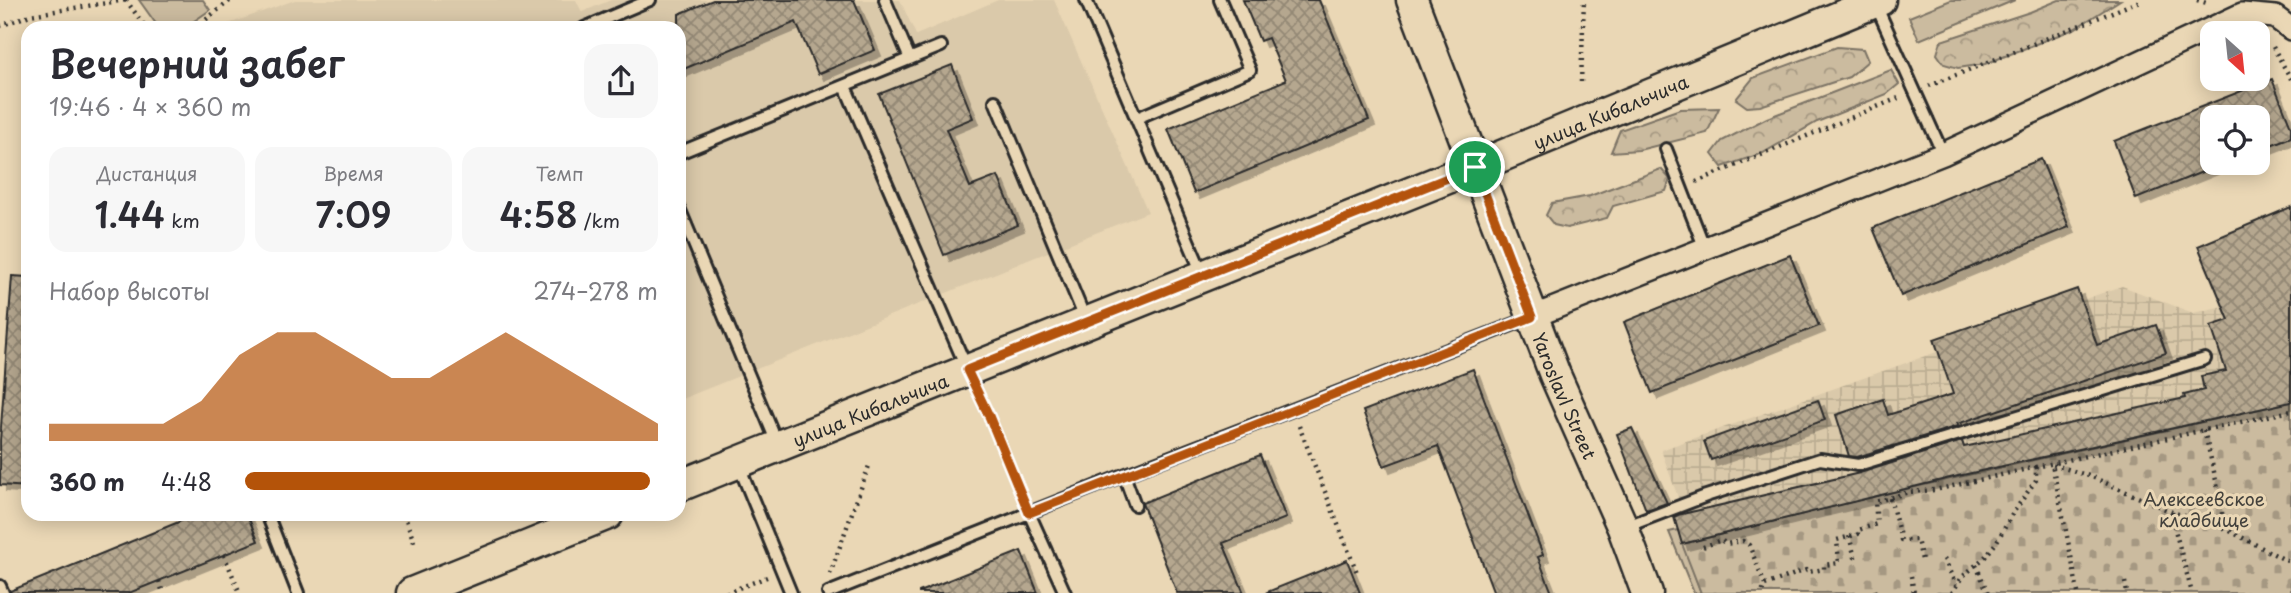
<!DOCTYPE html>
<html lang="ru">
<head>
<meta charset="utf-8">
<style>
  :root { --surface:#fff; --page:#f7f7f7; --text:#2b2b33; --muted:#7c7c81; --accent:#b45309 }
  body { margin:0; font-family:"Playpen Sans",sans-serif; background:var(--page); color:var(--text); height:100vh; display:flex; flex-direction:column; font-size:26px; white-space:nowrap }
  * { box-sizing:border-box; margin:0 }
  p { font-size:23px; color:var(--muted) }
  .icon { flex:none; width:38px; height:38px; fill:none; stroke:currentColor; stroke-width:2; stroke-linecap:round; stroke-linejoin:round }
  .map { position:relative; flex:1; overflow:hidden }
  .sheet { position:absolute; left:21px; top:21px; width:665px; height:500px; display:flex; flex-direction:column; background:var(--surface); border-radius:21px; box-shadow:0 4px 18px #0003 }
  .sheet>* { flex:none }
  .needle { width:46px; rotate:153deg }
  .fabs { position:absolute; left:2200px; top:21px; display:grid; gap:14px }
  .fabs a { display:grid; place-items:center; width:70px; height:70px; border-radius:14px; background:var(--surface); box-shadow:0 4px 18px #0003; font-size:35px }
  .pin { position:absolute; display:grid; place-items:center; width:60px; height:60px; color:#fff; margin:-30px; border:4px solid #fff; border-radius:50%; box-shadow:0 2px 7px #0007 }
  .round { display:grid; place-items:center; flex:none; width:74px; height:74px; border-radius:21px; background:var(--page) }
  .head { display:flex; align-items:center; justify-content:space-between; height:119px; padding:0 28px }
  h1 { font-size:38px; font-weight:600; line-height:52px }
  .figures { display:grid; grid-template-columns:repeat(3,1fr); gap:10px; height:119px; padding:7px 28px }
  .figures div { display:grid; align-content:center; border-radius:18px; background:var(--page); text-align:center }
  .figures b { font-size:35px; font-weight:600 }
  .figures small { font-size:19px; font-weight:400 }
  .figures p { font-size:19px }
  .chart { height:196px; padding:14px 28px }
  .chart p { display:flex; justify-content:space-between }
  .chart svg { width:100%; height:126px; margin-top:7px; fill:var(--accent); opacity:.7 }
  ul { padding:0 28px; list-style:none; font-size:23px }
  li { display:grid; grid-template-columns:112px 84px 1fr; align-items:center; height:52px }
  li i { height:18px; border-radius:9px; background:var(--accent) }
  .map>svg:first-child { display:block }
  .built { fill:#dac9aa }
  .industrial { fill:url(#industrial-grid) }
  .green { fill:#cbbb9f; stroke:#7b7365; stroke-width:2 }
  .forest { fill:url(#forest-crowns); stroke:#7b7365; stroke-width:2 }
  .cemetery { fill:url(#cemetery-stones); stroke:#7b7365; stroke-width:2 }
  .building { fill:url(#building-cross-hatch); stroke:#2b2b2b; stroke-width:2; filter:url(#shadow) }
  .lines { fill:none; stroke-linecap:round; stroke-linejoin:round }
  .lane-casing { stroke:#2b2b2b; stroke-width:16 }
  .street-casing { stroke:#2b2b2b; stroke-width:26 }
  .secondary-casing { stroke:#2b2b2b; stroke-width:35 }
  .path { stroke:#2b2b2b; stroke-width:4.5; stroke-dasharray:2 5; stroke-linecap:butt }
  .lane { stroke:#ead7b5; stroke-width:10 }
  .street { stroke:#ead7b5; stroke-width:21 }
  .secondary { stroke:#ead7b5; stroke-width:30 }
  .route-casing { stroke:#fff; stroke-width:14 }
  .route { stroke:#b45309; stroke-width:9 }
  .labels { text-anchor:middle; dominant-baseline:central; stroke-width:6; stroke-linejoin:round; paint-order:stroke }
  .street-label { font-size:18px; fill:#2b2b2b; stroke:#ead7b5 }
  .park-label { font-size:18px; fill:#43413c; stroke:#ead7b5 }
</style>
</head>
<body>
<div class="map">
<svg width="2291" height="593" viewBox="0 0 2291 593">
  <defs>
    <pattern id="industrial-grid" width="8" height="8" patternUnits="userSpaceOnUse" patternTransform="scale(1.75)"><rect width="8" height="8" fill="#dac9aa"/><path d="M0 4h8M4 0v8" fill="none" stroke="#bbad92"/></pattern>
    <pattern id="forest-crowns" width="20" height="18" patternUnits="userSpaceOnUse" patternTransform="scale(1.75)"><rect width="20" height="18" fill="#cbbb9f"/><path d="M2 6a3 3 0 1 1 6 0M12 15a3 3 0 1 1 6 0" fill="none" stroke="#a59882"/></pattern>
    <pattern id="cemetery-stones" width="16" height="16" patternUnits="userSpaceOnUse" patternTransform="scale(1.75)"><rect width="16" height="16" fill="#cbbb9f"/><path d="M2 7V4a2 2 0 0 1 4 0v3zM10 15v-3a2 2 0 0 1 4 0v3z" fill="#a59882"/></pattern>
    <pattern id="building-cross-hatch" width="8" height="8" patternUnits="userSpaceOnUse" patternTransform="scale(1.75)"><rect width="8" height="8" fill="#b5a78f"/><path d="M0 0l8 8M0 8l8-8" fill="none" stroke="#938875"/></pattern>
    <filter id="shadow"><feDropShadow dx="6" dy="6" stdDeviation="0" flood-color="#0004"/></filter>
  </defs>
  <rect width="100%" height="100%" fill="#ead7b5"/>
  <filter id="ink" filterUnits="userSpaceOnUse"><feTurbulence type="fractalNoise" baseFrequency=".0143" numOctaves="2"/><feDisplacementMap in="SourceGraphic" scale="14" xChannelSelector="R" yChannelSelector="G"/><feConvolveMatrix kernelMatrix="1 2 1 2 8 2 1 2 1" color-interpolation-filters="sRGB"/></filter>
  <g filter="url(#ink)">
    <path class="built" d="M 295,0 L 576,0 L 582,12 L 611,0 L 900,0 L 916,35 L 998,0 L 1054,0 L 1148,212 L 679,400 L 679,28 L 217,28 Z"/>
    <path class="industrial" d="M 2122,286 L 2193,313 L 2291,290 L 2291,402 L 1982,470 L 1682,544 L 1678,530 L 1698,523 L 1684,514 L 1661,450 Z"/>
    <path class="green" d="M 139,0 L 203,0 L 210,10 L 184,28 L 159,28 Z
      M 1951,0 L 2015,0 L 1919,40 L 1909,17 Z
      M 1678,530 L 1701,593 L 1694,593 L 1669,532 Z"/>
    <path class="forest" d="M 2059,0 L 2120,0 L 2074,29 L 1985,64 L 1958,68 L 1944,64 L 1937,54 L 1941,41 L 2030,12 Z
      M 1837,47 L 1863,49 L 1868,61 L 1849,77 L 1760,106 L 1747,107 L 1736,99 L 1753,78 Z
      M 1891,70 L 1899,84 L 1887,94 L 1817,122 L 1763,153 L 1722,167 L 1712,154 L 1722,141 L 1767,118 Z
      M 1719,108 L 1707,133 L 1639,150 L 1611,152 L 1620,130 L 1680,109 Z
      M 1661,169 L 1670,179 L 1666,191 L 1613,206 L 1607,218 L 1567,228 L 1554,225 L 1546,215 L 1552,203 L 1590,196 Z"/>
    <path class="cemetery" d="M 2291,402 L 2291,593 L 1701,593 L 1682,544 L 1879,495 Z"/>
    <path class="building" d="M 713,0 L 854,0 L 875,50 L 818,74 L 796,22 L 679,71 L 679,14 Z
      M 1243,0 L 1319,0 L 1369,120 L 1194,193 L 1168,129 L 1286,80 L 1268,38 L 1260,41 Z
      M 952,65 L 973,118 L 946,129 L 970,187 L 998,176 L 1018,225 L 944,255 L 879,94 Z
      M 2272,79 L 2291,127 L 2291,137 L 2258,150 L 2258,117 L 2212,117 L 2212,168 L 2136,199 L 2114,141 Z
      M 2041,159 L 2069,227 L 1901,296 L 1873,228 Z
      M 2291,207 L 2291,402 L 1958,476 L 1682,544 L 1674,517 L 1678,515 L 1860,473 L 1962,441 L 1964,447 L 2185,398 L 2184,395 L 2204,390 L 2201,376 L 2226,371 L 2211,326 L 2229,320 L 2198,246 Z
      M 1790,255 L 1819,326 L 1652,393 L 1624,322 Z
      M 12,276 L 28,277 L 28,487 L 0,485 L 0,440 Z
      M 2077,289 L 2097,345 L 2156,325 L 2166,353 L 1957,424 L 1958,426 L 1857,457 L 1849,456 L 1836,415 L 1883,399 L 1888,415 L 1953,394 L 1934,339 Z
      M 1473,369 L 1543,555 L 1538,557 L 1552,593 L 1494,593 L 1438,446 L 1384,466 L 1363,411 Z
      M 1818,400 L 1825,420 L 1711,460 L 1704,441 Z
      M 1632,428 L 1667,503 L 1646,510 L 1617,434 Z
      M 1260,455 L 1286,518 L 1223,543 L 1244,593 L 1177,593 L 1142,503 Z
      M 198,514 L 247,514 L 258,541 L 129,593 L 11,593 L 10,591 Z
      M 1021,551 L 1038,593 L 919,593 L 919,592 Z
      M 1347,560 L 1360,593 L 1268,593 L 1267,592 Z"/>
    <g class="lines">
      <g class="lane-casing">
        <path id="lane" d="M 885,0 L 910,59
          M 1086,0 L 1202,273
          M 1875,3 L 1943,154
          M 584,28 L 650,0
          M 845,86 L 967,369
          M 995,101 L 1086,321
          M 1137,118 L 1250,70 L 1220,0
          M 1666,149 L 1705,249
          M 679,153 L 941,46
          M 679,208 L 777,443
          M 739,466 L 791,593
          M 1124,475 L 1135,505
          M 1029,513 L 1065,593
          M 267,514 L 298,593
          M 1625,527 L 1706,496 L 1820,459 L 1858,465 L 2205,359
          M 0,586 L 3,593
          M 828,593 L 1124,475 L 1530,318"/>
      </g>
      <g class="street-casing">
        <path id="street" d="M 1532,317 L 1943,154 L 2242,14 L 2275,17 L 2291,29"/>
      </g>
      <g class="secondary-casing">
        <g id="secondary">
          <path id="s1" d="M 1412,0 L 1555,375 L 1623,528 L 1647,593"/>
          <path id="s2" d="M 679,486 L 1475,167 L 1880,0"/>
          <path d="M 412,593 L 608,514"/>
        </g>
      </g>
      <path class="path" d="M 126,0 L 146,28
        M 2197,0 L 2210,4
        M 0,26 L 30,15 L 126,0
        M 195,28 L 231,0
        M 2273,47 L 2291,79
        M 1581,82 L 1584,0
        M 1929,86 L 2142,0
        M 1696,182 L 1901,97
        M 978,393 L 1022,497
        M 1299,426 L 1358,575
        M 2204,430 L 2220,497 L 2224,528
        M 1890,498 L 1901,540 L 1917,540 L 1922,560
        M 2172,512 L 2175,530 L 2192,593
        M 404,514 L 414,542
        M 482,514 L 482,516
        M 1849,536 L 1856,561
        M 1703,547 L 1721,540 L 1726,544 L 1743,541 L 1749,545 L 1765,585 L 1762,593
        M 224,555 L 240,593
        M 1944,559 L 1956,585
        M 1976,565 L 1988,593
        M 830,574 L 870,463
        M 1911,576 L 1914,593
        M 159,581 L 163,593
        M 2125,582 L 2127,593
        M 1765,585 L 1806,570 L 1809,572 L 1824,569 L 1824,565 L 1839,563 L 1837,540 L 1858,534 L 1858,530 L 1877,524 L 1875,502 L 1909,492 L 1935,490 L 2036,467
        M 1875,590 L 1876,593
        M 726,593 L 767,577
        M 1952,593 L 1962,577 L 1985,557 L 1996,543 L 2013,513 L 2036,480 L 2036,467 L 2291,411
        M 2078,593 C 2070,549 2061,507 2052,464 L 2092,477 L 2172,512 L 2224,528 L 2291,563"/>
      <use href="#lane" class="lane"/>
      <use href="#street" class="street"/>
      <use href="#secondary" class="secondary"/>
    </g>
  </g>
  <g class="lines" filter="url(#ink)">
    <g class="route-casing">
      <path id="route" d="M 1475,167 L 1532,317 L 1029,513 L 989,416 L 967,370 Z"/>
    </g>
    <use href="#route" class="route"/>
  </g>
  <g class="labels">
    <g class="street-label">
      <text stroke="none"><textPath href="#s2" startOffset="1004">улица Кибальчича</textPath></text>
      <text stroke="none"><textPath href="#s1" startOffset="424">Yaroslavl Street</textPath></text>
      <text stroke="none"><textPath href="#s2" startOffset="206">улица Кибальчича</textPath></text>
    </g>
    <g class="park-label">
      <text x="2204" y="498">Алексеевское<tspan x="2204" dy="21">кладбище</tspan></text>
    </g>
  </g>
</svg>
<div class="fabs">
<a><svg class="needle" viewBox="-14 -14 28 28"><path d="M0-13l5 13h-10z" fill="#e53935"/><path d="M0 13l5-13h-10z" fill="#7c7c81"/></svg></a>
<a><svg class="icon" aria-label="locate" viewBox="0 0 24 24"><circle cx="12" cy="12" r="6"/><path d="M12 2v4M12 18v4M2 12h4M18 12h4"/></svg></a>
</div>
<div class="pin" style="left:1475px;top:167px;background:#1e9e55"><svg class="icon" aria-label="arrive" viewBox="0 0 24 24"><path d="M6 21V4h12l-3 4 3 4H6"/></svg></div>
<section class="sheet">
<div class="head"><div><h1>Вечерний забег</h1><p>19:46 · 4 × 360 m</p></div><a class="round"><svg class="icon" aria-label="share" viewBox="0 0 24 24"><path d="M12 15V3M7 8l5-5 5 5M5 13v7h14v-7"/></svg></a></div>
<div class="figures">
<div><p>Дистанция</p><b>1.44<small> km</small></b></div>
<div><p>Время</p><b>7:09</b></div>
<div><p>Темп</p><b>4:58<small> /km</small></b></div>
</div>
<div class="chart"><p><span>Набор высоты</span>274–278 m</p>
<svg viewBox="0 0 160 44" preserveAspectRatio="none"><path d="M0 44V38L10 38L20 38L30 38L40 30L50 14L60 6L70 6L80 14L90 22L100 22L110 14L120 6L130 14L140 22L150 30L160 38V44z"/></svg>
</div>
<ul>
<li><b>360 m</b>4:48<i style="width:98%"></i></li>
</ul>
</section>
</div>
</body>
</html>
